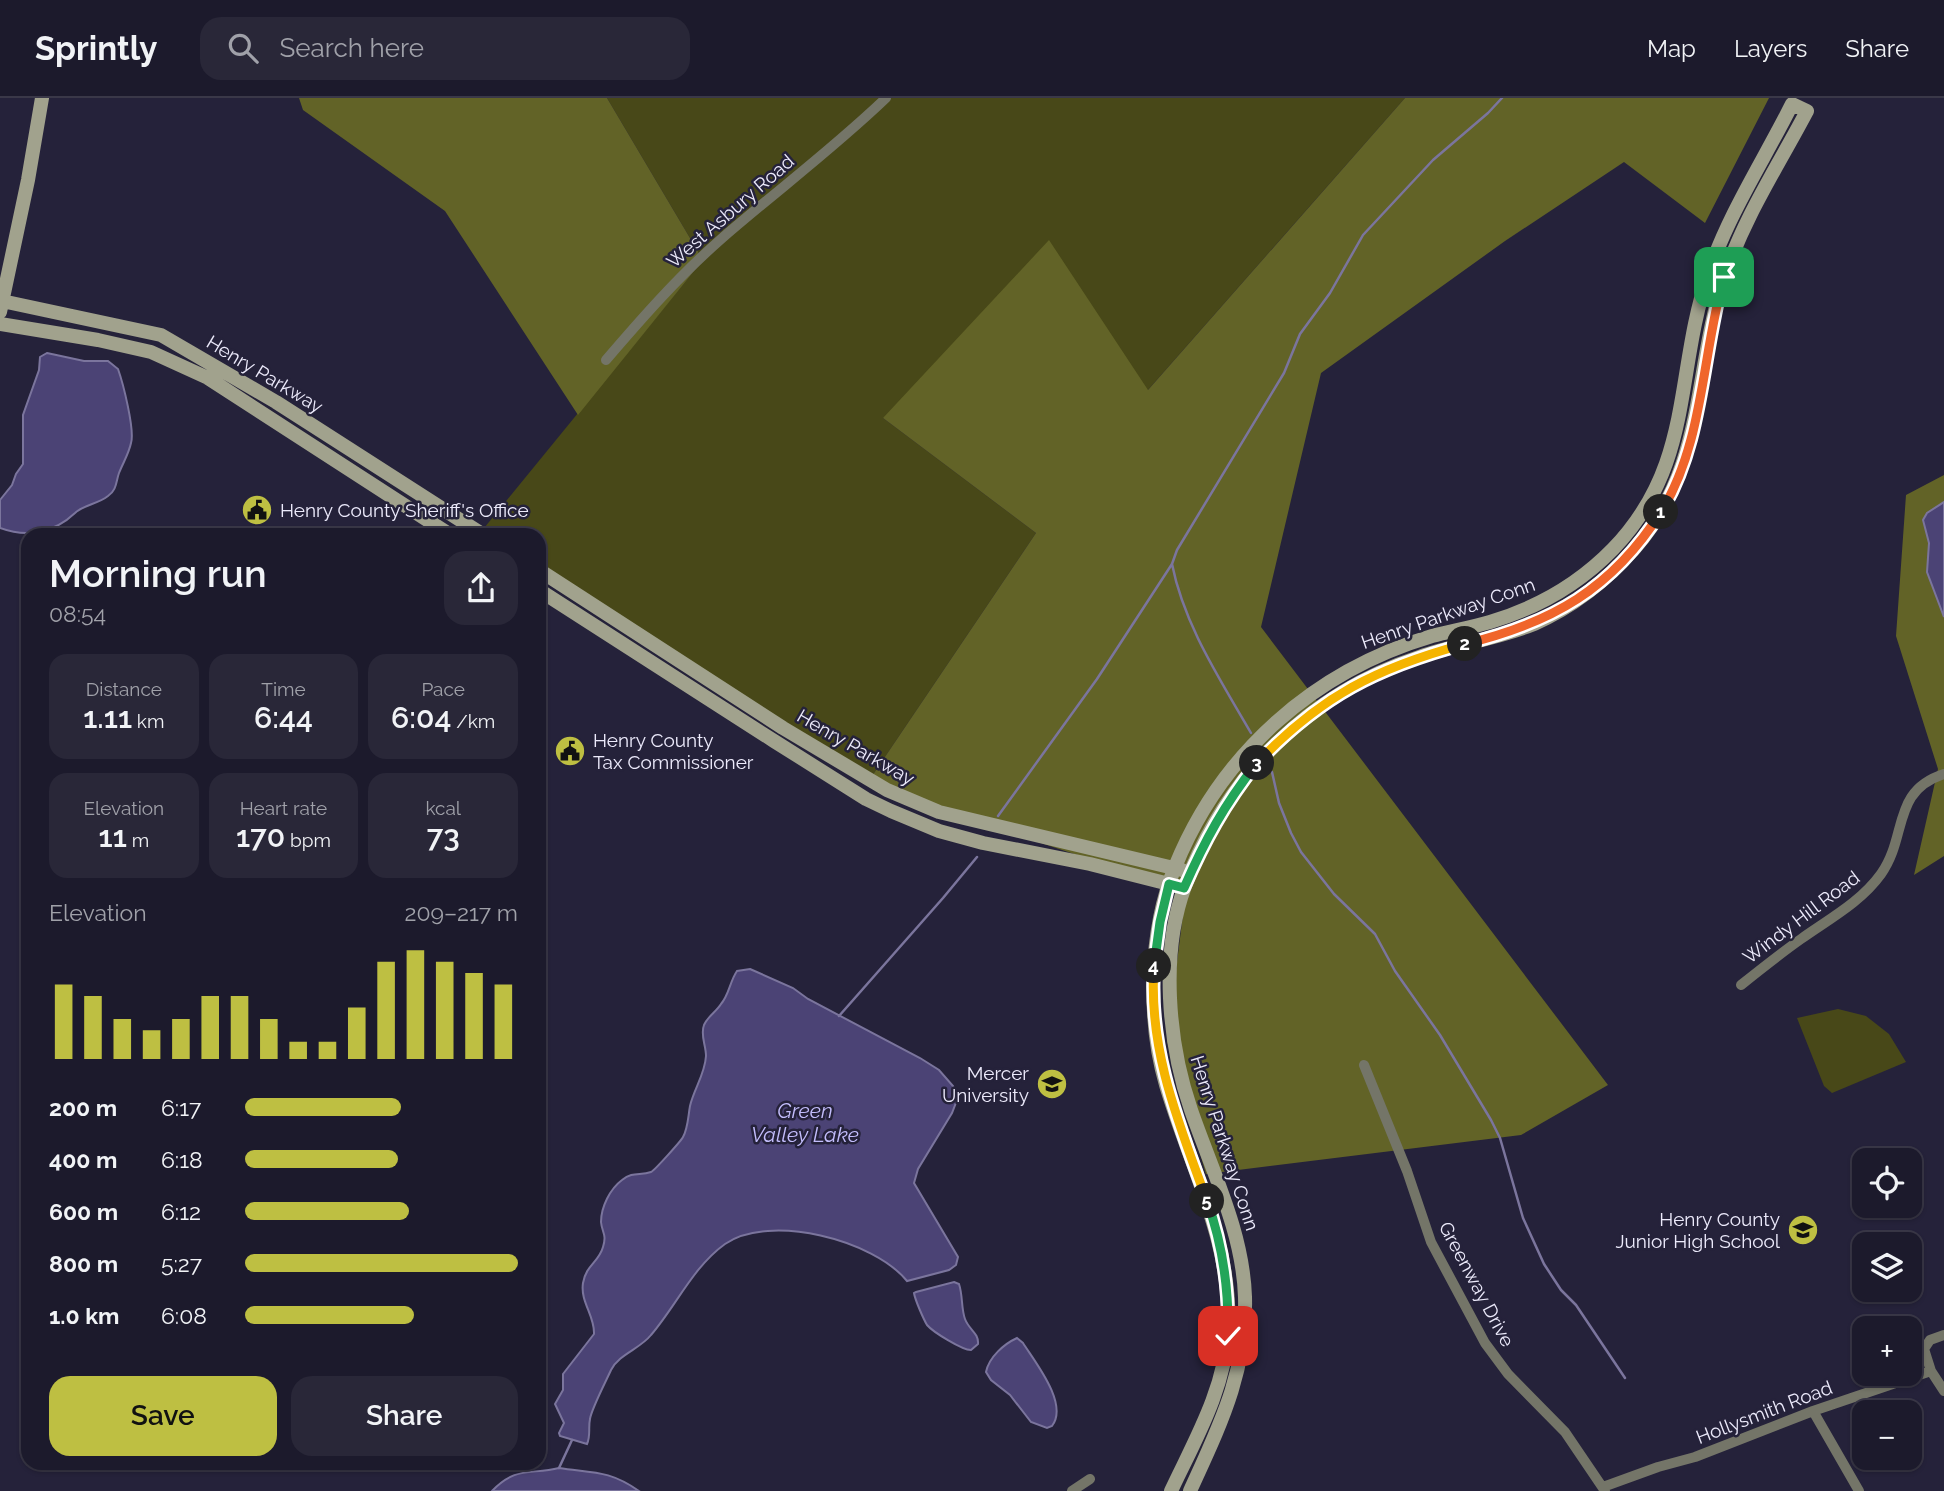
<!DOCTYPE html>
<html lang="en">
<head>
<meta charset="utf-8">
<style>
  :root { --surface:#1c1a2c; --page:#292738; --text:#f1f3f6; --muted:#a0a1a9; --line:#3a3848; --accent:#bebf42 }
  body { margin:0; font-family:Raleway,sans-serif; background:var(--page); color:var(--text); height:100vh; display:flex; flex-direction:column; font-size:26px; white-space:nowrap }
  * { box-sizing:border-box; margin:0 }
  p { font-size:23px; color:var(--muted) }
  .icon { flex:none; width:38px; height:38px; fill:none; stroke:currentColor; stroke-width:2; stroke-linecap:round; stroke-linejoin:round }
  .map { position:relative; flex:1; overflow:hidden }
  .sheet { position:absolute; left:21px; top:430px; width:525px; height:942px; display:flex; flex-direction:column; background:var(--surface); border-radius:21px; box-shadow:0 2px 5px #0004,0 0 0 2px var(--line) }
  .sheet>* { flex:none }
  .controls { position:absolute; left:1852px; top:1050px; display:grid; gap:14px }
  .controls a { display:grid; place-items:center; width:70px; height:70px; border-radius:14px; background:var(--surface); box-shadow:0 2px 5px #0004,0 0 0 2px var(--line); font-size:35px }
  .pin { position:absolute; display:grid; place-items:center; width:60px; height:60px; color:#fff; margin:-30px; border-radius:14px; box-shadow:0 4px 10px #0006 }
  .km { position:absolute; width:35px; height:35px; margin:-18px; border-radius:50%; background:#222; color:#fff; font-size:19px; line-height:35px; text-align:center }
  .round { display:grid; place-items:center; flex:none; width:74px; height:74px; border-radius:21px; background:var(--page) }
  .summary { display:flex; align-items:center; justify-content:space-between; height:119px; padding:0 28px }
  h1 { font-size:38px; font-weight:600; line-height:52px }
  .figures { display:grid; grid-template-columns:repeat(3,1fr); gap:10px; height:119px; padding:7px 28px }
  .figures div { display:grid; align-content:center; border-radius:18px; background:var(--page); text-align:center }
  .figures b { font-size:30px; font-weight:600 }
  .figures small { font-size:19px; font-weight:400 }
  .figures p { font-size:19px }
  .chart { height:196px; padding:14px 28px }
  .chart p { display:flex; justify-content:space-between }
  .chart svg { width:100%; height:126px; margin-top:7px; stroke:var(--accent); stroke-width:6 }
  .button { display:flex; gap:14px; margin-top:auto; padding:14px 28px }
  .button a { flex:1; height:80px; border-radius:21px; background:var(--accent); color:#111; font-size:28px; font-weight:600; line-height:80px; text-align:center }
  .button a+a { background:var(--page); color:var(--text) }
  ul { padding:0 28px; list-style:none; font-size:23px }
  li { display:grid; grid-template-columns:112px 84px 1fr; align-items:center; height:52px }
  li i { height:18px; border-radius:9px; background:var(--accent) }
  header { display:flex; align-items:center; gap:42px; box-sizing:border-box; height:98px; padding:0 35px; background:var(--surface); border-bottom:2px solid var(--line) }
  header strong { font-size:33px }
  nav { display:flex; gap:38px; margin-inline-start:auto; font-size:24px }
  .search { width:490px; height:63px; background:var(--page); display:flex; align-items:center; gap:18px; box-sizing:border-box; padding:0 24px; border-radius:21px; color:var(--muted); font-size:26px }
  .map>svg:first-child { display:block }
  .green { fill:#484818 }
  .forest { fill:#626327 }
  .water { fill:#4b4375; stroke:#7b759d; stroke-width:2 }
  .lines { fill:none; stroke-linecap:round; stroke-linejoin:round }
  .stream { stroke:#7b759d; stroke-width:2.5 }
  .street { stroke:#747568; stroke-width:10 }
  .secondary { stroke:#a1a28d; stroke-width:14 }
  .split-1-casing { stroke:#fff; stroke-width:14 }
  .split-2-casing { stroke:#fff; stroke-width:14 }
  .split-3-casing { stroke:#fff; stroke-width:14 }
  .split-4-casing { stroke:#fff; stroke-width:14 }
  .split-5-casing { stroke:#fff; stroke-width:14 }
  .split-6-casing { stroke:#fff; stroke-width:14 }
  .split-1 { stroke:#f0652b; stroke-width:9 }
  .split-2 { stroke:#f0652b; stroke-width:9 }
  .split-3 { stroke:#f5b400; stroke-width:9 }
  .split-4 { stroke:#22a559; stroke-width:9 }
  .split-5 { stroke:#f5b400; stroke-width:9 }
  .split-6 { stroke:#22a559; stroke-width:9 }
  .labels { text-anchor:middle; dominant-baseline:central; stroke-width:5; stroke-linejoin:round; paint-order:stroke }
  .street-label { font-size:19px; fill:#eceafb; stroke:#25223a }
  .poi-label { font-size:19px; fill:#eceafb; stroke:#25223a; text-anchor:start }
  .water-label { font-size:21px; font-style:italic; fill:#c3bdfc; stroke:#25223a }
</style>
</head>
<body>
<header>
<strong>Sprintly</strong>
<div class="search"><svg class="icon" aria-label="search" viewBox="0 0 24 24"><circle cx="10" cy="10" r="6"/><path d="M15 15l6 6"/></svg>Search here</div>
<nav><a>Map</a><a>Layers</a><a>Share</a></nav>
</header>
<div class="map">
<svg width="1944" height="1393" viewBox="0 0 1944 1393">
  <rect width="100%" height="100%" fill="#25223a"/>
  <path class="green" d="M 607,0 L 1405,0 L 1147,293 L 883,320 L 1036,435 L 866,687 L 539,474 L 539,438 L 483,438 L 480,435 L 703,162 Z
    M 1838,911 L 1866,918 L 1889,936 L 1906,964 L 1832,995 L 1824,988 L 1797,920 Z"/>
  <path class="forest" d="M 299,0 L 607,0 L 703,162 L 578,317 L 445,113 L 303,12 Z
    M 1405,0 L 1769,0 L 1705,125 L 1624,64 L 1505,143 L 1321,275 L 1261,529 L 1608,987 L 1521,1037 L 1206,1076 L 1167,943 L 1186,793 L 866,687 L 1036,435 L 883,320 L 1049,142 L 1148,292 Z
    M 1944,377 L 1944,758 L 1914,777 L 1938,671 L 1896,538 L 1906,397 Z"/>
  <path class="water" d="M 47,255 L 84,263 L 108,263 L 118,271 C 123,285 135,332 131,345 C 129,355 123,365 119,375 C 116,383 117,392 108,398 C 98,406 83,407 75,415 C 54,435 27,440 0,430 L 0,402 L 12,387 L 16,376 L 23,366 L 23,317 L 39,272 L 40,259 Z
    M 1944,404 L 1944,519 L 1927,474 L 1929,445 L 1923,422 L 1927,415 Z
    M 750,871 L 793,890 L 808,901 L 920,960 L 939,972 L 953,988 L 957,1002 L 952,1015 L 918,1071 L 914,1085 L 958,1159 L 956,1167 L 949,1172 L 907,1183 C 874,1142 770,1115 725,1146 C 693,1169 676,1208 651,1237 C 640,1251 619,1256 611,1272 C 607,1281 591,1312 590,1321 C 588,1330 591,1337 587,1346 L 560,1338 L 559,1335 L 564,1325 L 555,1306 L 563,1292 L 563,1276 L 594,1236 C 595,1218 580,1204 583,1185 C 586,1167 599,1164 603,1149 C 607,1136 602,1135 601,1124 C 601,1109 610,1091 622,1082 C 633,1073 640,1078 651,1074 C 654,1073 681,1043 683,1039 C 688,1030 688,1019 690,1008 C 694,991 705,976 706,958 C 706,947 700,937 704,927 C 708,918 716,914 721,906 C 729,897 730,883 737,873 Z
    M 954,1184 L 959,1186 C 963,1198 961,1210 965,1221 C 969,1232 979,1235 978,1246 L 971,1252 C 962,1252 933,1234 927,1227 C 924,1222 915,1202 914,1195 L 916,1194 Z
    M 1017,1240 L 1023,1245 C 1035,1264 1069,1306 1052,1328 L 1047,1330 L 1031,1324 L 1010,1297 L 991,1282 L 986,1274 C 989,1259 1004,1246 1017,1240 Z
    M 559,1370 C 593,1375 609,1372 639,1393 L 492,1393 C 516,1368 530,1377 559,1370 Z"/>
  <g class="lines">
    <path class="stream" d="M 1172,466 C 1184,527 1220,581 1251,635
      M 1272,674 L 1279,705 L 1291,735 L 1301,754 L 1334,796 L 1375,836 L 1395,873 L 1440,937 L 1491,1022 L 1500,1040 L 1523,1120 L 1544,1166 L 1561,1192 L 1576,1207 L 1625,1280
      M 998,718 L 1097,581 L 1172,466 L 1177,452 L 1284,275 L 1300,236 L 1330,195 L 1363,137 L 1433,62 L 1488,15 L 1502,0
      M 839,918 L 943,800 L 977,759
      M 559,1370 L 572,1342"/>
    <path class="street" d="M 606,262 C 642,220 678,179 720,142 C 775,94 833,51 886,0
      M 1741,887 C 1761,871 1781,855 1801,841 C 1829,821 1861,804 1881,776 C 1908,738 1891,693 1944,676
      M 1364,967 L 1407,1073 L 1431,1144 L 1485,1245 L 1508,1276 L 1565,1334 L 1605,1393
      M 1944,1237 L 1930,1242 L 1924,1251 L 1931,1273 L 1944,1293
      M 1813,1313 L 1859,1393
      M 1603,1389 L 1658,1369 L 1695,1359 L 1813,1313 L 1931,1273
      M 1072,1393 L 1090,1381"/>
    <path class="secondary" d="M 2,203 L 161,237 L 276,304 L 485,438
      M 0,214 L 28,82 L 42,0
      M 0,226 L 98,242 L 151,254 L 208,280 L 452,438
      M 539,472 L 783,630 L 887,692 L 939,714 L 1182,772
      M 539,492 L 774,643 L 866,701 L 891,713 L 939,733 L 983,745 L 1090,766 L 1177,788
      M 1171,1393 C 1195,1342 1225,1291 1228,1233 C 1233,1145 1190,1069 1166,987 C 1147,922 1149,833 1175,769 C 1221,655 1314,573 1432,538 C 1451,533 1470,530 1490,524 C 1537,510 1578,487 1613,451 C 1695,366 1674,275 1709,174 C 1729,115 1764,62 1792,6 L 1807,13 C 1778,68 1743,121 1724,180 C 1693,276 1706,368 1635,450 C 1607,482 1573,509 1534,526 C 1497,541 1457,546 1419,559 C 1309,595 1225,679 1185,788 C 1160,855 1168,945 1191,1012 C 1212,1073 1243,1134 1245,1199 C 1247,1274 1220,1327 1190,1393"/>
  </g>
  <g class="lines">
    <g class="split-1-casing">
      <path id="split-1" d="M 1661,414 C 1704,345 1702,255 1724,179"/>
    </g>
    <g class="split-2-casing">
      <path id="split-2" d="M 1465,546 C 1552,525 1612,491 1661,414"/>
    </g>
    <g class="split-3-casing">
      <path id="split-3" d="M 1257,665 C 1321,598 1376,570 1465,546"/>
    </g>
    <g class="split-4-casing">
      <path id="split-4" d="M 1154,868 L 1160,824 L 1169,786 L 1184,790 C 1205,742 1224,707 1257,665"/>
    </g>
    <g class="split-5-casing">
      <path id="split-5" d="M 1154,868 C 1148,952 1179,1026 1207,1103"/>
    </g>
    <g class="split-6-casing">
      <path id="split-6" d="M 1207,1103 C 1223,1147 1229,1191 1228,1238"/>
    </g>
    <use href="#split-1" class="split-1"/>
    <use href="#split-2" class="split-2"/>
    <use href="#split-3" class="split-3"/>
    <use href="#split-4" class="split-4"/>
    <use href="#split-5" class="split-5"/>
    <use href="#split-6" class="split-6"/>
  </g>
  <defs>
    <g id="civic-disc" transform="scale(1.575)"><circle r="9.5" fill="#bebf42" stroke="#25223a"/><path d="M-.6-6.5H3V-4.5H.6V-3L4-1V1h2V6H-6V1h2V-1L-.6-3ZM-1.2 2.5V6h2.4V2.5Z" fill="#111"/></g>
    <g id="university-disc" transform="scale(1.575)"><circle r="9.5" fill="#bebf42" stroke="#25223a"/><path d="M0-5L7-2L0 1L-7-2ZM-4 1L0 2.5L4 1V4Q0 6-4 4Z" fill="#111"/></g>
    <g id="school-disc" transform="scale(1.575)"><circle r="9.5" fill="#bebf42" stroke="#25223a"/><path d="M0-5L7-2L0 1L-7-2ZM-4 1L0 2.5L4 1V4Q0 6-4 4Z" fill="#111"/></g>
  </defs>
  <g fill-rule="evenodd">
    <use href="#civic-disc" x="257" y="412"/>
    <use href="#civic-disc" x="570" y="653"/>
    <use href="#university-disc" x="1052" y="986"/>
    <use href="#school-disc" x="1803" y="1132"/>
  </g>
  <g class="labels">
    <g class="street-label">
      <text transform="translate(730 113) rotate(-41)">West Asbury Road</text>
      <text transform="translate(265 276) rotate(31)">Henry Parkway</text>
      <text transform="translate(1448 515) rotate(-19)">Henry Parkway Conn</text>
      <text transform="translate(856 649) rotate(30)">Henry Parkway</text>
      <text transform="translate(1801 819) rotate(-37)">Windy Hill Road</text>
      <text transform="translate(1225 1045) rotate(72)">Henry Parkway Conn</text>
      <text transform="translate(1477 1186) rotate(62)">Greenway Drive</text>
      <text transform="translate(1764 1314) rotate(-21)">Hollysmith Road</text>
    </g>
    <g class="poi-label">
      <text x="280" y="412">Henry County Sheriff's Office</text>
      <text x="593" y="642">Henry County<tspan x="593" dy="22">Tax Commissioner</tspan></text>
      <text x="1029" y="975" text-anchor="end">Mercer<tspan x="1029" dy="22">University</tspan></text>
      <text x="1780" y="1121" text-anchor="end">Henry County<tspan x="1780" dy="22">Junior High School</tspan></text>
    </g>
    <g class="water-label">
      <text x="805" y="1012">Green<tspan x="805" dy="24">Valley Lake</tspan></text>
    </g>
  </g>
</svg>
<div class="controls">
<a><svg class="icon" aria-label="locate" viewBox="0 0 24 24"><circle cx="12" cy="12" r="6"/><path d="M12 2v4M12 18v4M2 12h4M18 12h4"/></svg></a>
<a><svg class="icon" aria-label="layers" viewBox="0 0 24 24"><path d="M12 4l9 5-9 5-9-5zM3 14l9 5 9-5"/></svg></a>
<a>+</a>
<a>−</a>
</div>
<div class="pin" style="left:1724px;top:179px;background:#1e9e55"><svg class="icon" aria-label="arrive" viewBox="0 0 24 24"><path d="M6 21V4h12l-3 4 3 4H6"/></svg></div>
<div class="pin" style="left:1228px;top:1238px;background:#d93025"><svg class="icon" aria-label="check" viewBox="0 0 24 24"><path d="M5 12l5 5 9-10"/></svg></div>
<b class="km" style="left:1661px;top:414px">1</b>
<b class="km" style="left:1465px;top:546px">2</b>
<b class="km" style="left:1257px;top:665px">3</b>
<b class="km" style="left:1154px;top:868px">4</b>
<b class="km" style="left:1207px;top:1103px">5</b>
<section class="sheet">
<div class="summary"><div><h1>Morning run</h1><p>08:54</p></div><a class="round"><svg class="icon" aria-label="share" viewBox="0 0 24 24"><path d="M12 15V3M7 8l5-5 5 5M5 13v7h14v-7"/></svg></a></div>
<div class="figures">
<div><p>Distance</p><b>1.11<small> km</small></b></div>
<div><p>Time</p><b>6:44</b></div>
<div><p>Pace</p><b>6:04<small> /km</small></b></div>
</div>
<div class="figures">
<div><p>Elevation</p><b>11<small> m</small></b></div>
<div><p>Heart rate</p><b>170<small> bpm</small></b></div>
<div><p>kcal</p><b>73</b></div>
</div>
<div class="chart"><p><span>Elevation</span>209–217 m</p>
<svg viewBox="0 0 160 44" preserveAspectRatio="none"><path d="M5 44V18M15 44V22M25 44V30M35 44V34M45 44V30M55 44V22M65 44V22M75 44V30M85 44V38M95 44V38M105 44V26M115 44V10M125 44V6M135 44V10M145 44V14M155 44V18"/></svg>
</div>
<ul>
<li><b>200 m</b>6:17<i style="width:57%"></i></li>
<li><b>400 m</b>6:18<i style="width:56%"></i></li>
<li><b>600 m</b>6:12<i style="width:60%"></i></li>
<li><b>800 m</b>5:27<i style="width:100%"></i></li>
<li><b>1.0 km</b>6:08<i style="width:62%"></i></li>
</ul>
<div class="button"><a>Save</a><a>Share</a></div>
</section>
</div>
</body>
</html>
